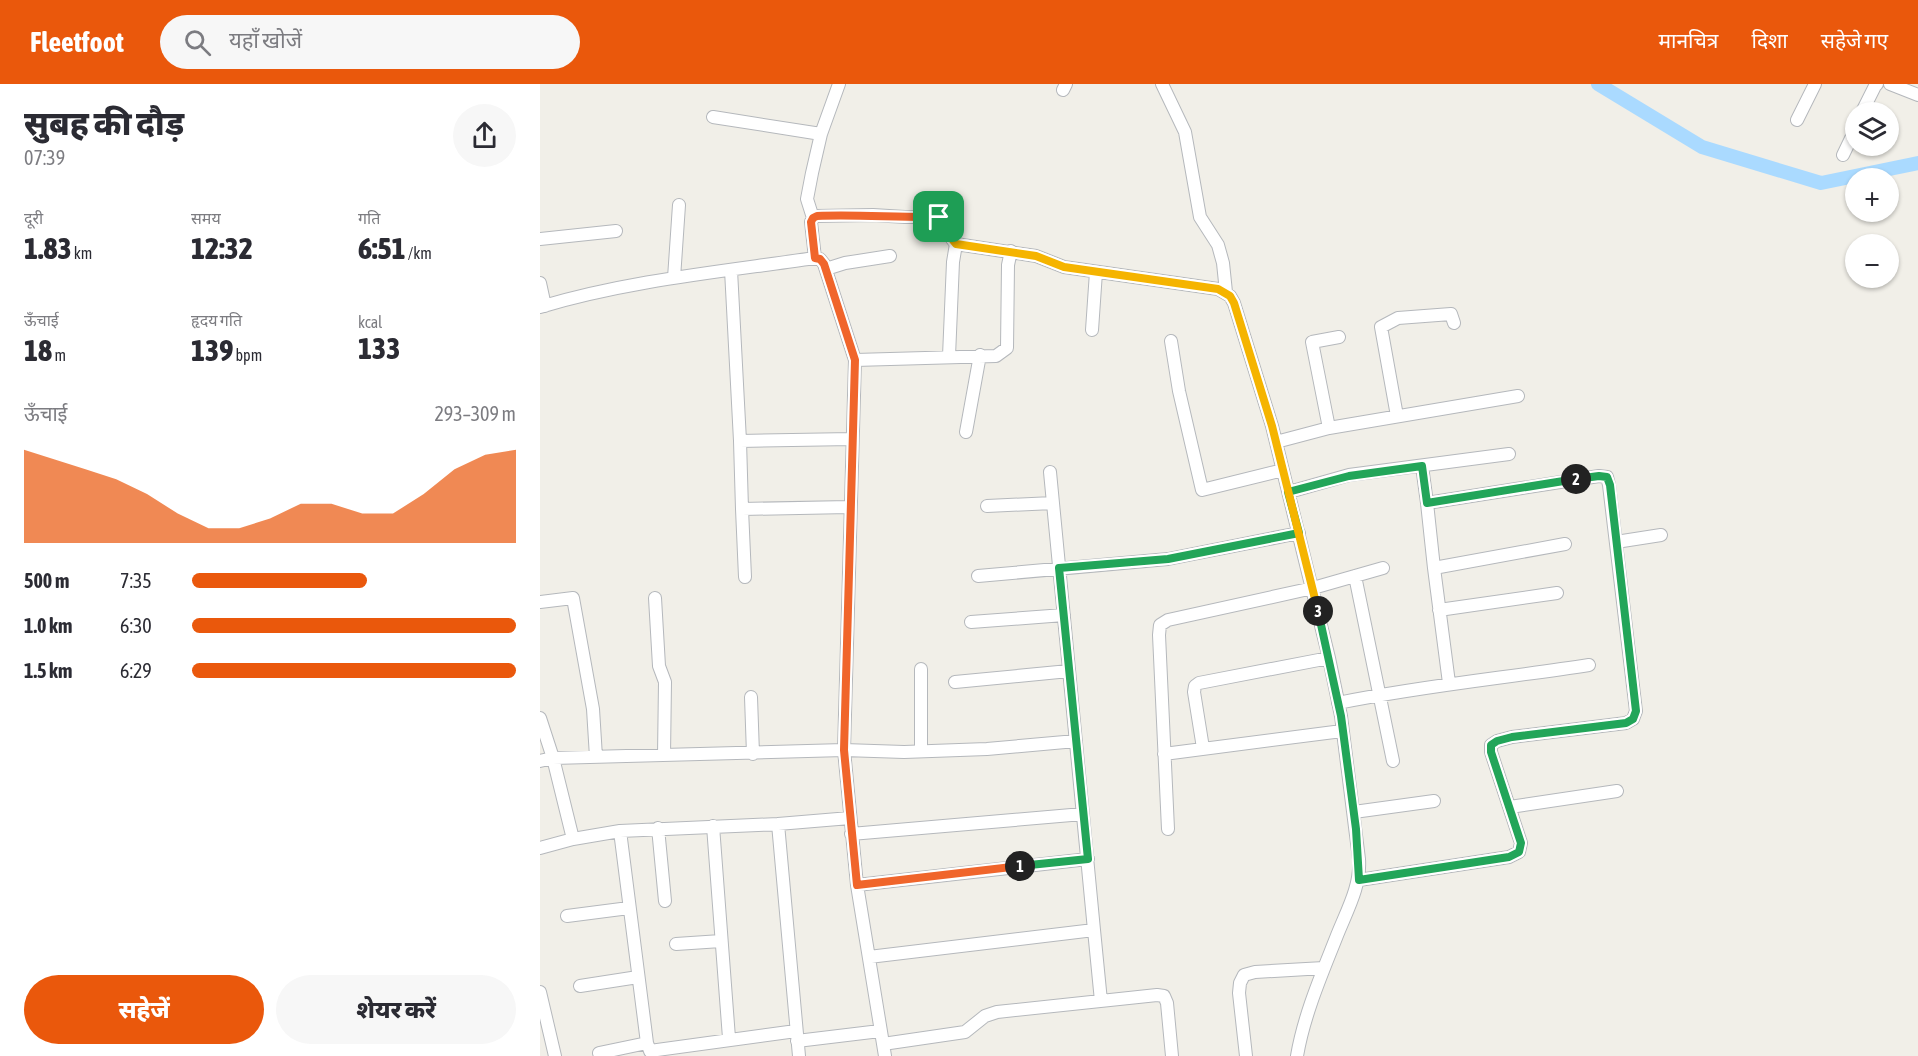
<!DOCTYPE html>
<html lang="hi">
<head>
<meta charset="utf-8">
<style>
  :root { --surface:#fff; --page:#f7f7f7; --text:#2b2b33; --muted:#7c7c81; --accent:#ea580c }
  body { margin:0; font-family:"Asap Condensed","Noto Sans Devanagari",sans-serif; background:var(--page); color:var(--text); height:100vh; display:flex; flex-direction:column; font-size:22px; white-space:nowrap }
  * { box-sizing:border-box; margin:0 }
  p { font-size:20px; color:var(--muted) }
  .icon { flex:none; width:33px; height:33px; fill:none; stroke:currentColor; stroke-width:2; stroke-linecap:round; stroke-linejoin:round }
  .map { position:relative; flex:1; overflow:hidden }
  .details { display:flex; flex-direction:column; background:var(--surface); width:540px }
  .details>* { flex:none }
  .buttons { position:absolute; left:1305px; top:18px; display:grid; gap:12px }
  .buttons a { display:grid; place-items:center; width:54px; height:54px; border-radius:50%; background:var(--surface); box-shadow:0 2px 4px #0004; font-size:30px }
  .pin { position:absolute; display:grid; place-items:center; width:51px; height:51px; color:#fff; margin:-26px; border-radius:12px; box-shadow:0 3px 9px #0006 }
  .km { position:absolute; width:30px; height:30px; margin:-15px; border-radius:50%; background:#222; color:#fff; font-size:16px; line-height:30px; text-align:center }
  .round { display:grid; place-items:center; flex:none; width:63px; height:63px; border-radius:32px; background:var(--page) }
  .overview { display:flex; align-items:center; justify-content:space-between; height:102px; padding:0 24px }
  h1 { font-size:33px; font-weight:800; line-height:45px }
  .metrics { display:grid; grid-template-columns:repeat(3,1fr); gap:9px; height:102px; padding:6px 24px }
  .metrics div { display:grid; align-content:center }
  .metrics b { font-size:30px; font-weight:800 }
  .metrics small { font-size:16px; font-weight:400 }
  .metrics p { font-size:16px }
  .chart { height:168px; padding:12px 24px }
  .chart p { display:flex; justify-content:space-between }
  .chart svg { width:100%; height:108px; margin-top:6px; fill:var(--accent); opacity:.7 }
  .button { display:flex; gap:12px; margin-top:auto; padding:12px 24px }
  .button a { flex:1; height:69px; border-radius:36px; background:var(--accent); color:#fff; font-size:24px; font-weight:800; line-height:69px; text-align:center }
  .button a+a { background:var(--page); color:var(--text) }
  ul { padding:0 24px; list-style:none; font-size:20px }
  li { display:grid; grid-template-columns:96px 72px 1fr; align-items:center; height:45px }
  li i { height:15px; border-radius:8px; background:var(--accent) }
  header { display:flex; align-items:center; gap:36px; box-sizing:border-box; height:84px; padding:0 30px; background:var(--accent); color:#fff }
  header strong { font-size:28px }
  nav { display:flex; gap:33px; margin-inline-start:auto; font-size:21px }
  .search { width:420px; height:54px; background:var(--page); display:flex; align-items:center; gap:15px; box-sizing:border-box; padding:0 21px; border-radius:33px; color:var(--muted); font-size:22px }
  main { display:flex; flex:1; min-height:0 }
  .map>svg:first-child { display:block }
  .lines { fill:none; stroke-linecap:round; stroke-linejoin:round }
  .canal { stroke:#aadaff; stroke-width:14 }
  .street-casing { stroke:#b5b8bc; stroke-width:14 }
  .street { stroke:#fff; stroke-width:12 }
  .split-1-casing { stroke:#fff; stroke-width:12 }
  .split-2-casing { stroke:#fff; stroke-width:12 }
  .split-3-casing { stroke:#fff; stroke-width:12 }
  .split-4-casing { stroke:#fff; stroke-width:12 }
  .split-1 { stroke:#f0652b; stroke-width:8 }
  .split-2 { stroke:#22a559; stroke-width:8 }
  .split-3 { stroke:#22a559; stroke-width:8 }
  .split-4 { stroke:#f5b400; stroke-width:8 }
</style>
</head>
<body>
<header>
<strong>Fleetfoot</strong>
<div class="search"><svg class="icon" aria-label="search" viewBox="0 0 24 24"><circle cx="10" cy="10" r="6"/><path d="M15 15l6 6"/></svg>यहाँ खोजें</div>
<nav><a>मानचित्र</a><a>दिशा</a><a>सहेजे गए</a></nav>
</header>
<main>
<section class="details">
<div class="overview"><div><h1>सुबह की दौड़</h1><p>07:39</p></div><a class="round"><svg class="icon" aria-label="share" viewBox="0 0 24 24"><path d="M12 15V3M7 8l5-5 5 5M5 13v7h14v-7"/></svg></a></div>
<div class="metrics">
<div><p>दूरी</p><b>1.83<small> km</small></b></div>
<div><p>समय</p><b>12:32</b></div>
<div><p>गति</p><b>6:51<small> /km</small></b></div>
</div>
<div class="metrics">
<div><p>ऊँचाई</p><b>18<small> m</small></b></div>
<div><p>हृदय गति</p><b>139<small> bpm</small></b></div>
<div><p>kcal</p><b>133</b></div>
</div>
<div class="chart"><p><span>ऊँचाई</span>293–309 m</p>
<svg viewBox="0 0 160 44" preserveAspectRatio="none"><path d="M0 44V6L10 10L20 14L30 18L40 24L50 32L60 38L70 38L80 34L90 28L100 28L110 32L120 32L130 24L140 14L150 8L160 6V44z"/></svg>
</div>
<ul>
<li><b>500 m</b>7:35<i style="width:54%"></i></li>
<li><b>1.0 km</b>6:30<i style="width:100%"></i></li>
<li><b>1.5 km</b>6:29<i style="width:100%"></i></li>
</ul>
<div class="button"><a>सहेजें</a><a>शेयर करें</a></div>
</section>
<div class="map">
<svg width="1378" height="972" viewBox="0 0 1378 972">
  <rect width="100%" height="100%" fill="#f1efe8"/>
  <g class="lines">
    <path class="canal" d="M 1058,0 L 1162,63 L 1281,99 L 1378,79"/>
    <g class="street-casing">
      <path id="street" d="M 622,0 L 645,48 L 660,133 L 678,161 L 683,179 L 686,208
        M 1350,0 L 1378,11
        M 523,6 L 526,0
        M 1322,28 L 1335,2 L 1337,0
        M 173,33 L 281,50
        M 1257,36 L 1275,0
        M 1303,71 L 1316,44
        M 273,134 L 267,115 L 272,89 L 281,50 L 299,0
        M 0,155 L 76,147
        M 275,174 L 271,138 L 273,134 L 277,132 L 333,131 L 365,133 L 399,133 L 405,135 L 412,155 L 416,160 L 496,172 L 524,183 L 678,205 L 690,212 L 694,219 L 732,342 L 789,574 L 801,632 L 819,775 C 821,803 806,828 796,854 C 781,892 764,931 757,972
        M 286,185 L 305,179 L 350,172
        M 191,186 L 200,357
        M 134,194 L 139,121
        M 0,199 L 5,222
        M 0,223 C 87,197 178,188 268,175 L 280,175 L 284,180 L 315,276 L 304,666 L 317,801 L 345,972
        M 552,246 L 556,188
        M 631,257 L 639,307 L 662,406 L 743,386
        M 409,272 L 413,178 L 416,160
        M 315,276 L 456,272 L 467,264 L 468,181 L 471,167
        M 857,332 L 841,243 L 858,234 L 911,230 L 914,239
        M 789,344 L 772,258 L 799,253
        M 426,348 L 440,271
        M 736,358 L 789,344 L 978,312
        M 882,382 L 887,419
        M 510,388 L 554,846
        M 749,408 L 809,391 L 969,370
        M 447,422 L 513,419
        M 309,423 L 202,425 L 200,357 L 312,355
        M 202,425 L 205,493
        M 1076,458 L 1121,451
        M 438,492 L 628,475 L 759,449
        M 815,492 L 853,677
        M 115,514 L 119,582 L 125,598 L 124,671
        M 0,518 L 33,514 L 53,625 L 56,673
        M 899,526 L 1017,509
        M 431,538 L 524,531
        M 415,598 L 529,587
        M 909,599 L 894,484 L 1025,460
        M 211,613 L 213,670
        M 798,619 C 881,602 965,594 1049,581
        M 0,634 L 13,674 L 0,677
        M 663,664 L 654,608 L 655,602 L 659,599 L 789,574
        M 381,667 L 381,585
        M 624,670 L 802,647
        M 970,723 L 1077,707
        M 814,728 L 894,717
        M 238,740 L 259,972
        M 173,742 L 189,954
        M 118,744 L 125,817
        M 628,745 L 619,551 L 620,541 L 628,536 L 773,504 L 843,484
        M 80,747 L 33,755 L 13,674 L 304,666 L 364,668 L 447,665 L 536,657
        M 311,750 L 543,730
        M 0,764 L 33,755
        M 819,796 L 969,773 L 979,768 L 981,759 L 951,668 L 951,661 L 957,657 L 972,653 L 1086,639 L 1093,635 L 1096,627 L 1069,401 L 1067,393 L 1059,392 L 887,419 L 894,484
        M 317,801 L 548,775
        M 27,832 L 89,824
        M 136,860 L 181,857
        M 329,873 L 554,846 L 561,917
        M 40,902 L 98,893
        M 0,908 L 15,972
        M 256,947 L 110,967 L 107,959 L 80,747 L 238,740 L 310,734
        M 257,957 L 340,947
        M 343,960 L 425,948 L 445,932 L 457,928 L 617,911 L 624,912 L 627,919 L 632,972
        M 59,969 L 107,959
        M 706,972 L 699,909 L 700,899 L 704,891 L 715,888 L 784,884"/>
    </g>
    <use href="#street" class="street"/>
  </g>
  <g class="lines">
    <g class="split-1-casing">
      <path id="split-1" d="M 399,133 C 358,134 318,130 277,132 L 273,134 L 271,138 L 275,174 L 280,175 L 284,180 L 315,276 L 304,666 L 317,801 L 480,782"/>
    </g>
    <g class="split-2-casing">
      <path id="split-2" d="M 480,782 L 548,775 L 519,484 L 628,475 L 759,449 L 748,408 L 809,392 L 882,382 L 887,419 L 1036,395"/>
    </g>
    <g class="split-3-casing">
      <path id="split-3" d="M 778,527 L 801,632 L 816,745 L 819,796 L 969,773 L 979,768 L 981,759 L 951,668 L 951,661 L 957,657 L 972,653 L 1086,639 L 1093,635 L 1096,627 L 1070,401 L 1067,393 L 1059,392 L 1036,395"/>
    </g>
    <g class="split-4-casing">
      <path id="split-4" d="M 399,133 L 405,135 L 412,155 L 416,160 L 496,172 L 524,183 L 678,205 L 690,212 L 694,219 L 732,342 L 778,527"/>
    </g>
    <use href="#split-1" class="split-1"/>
    <use href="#split-2" class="split-2"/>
    <use href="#split-3" class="split-3"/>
    <use href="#split-4" class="split-4"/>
  </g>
</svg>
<div class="buttons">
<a><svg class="icon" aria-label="layers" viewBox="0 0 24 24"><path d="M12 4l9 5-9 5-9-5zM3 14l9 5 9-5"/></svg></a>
<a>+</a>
<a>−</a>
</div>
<div class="pin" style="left:399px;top:133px;background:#1e9e55"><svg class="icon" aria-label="arrive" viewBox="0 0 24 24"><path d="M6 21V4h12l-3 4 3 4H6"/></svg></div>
<b class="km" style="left:480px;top:782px">1</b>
<b class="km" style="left:1036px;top:395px">2</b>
<b class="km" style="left:778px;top:527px">3</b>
</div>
</main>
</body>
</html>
